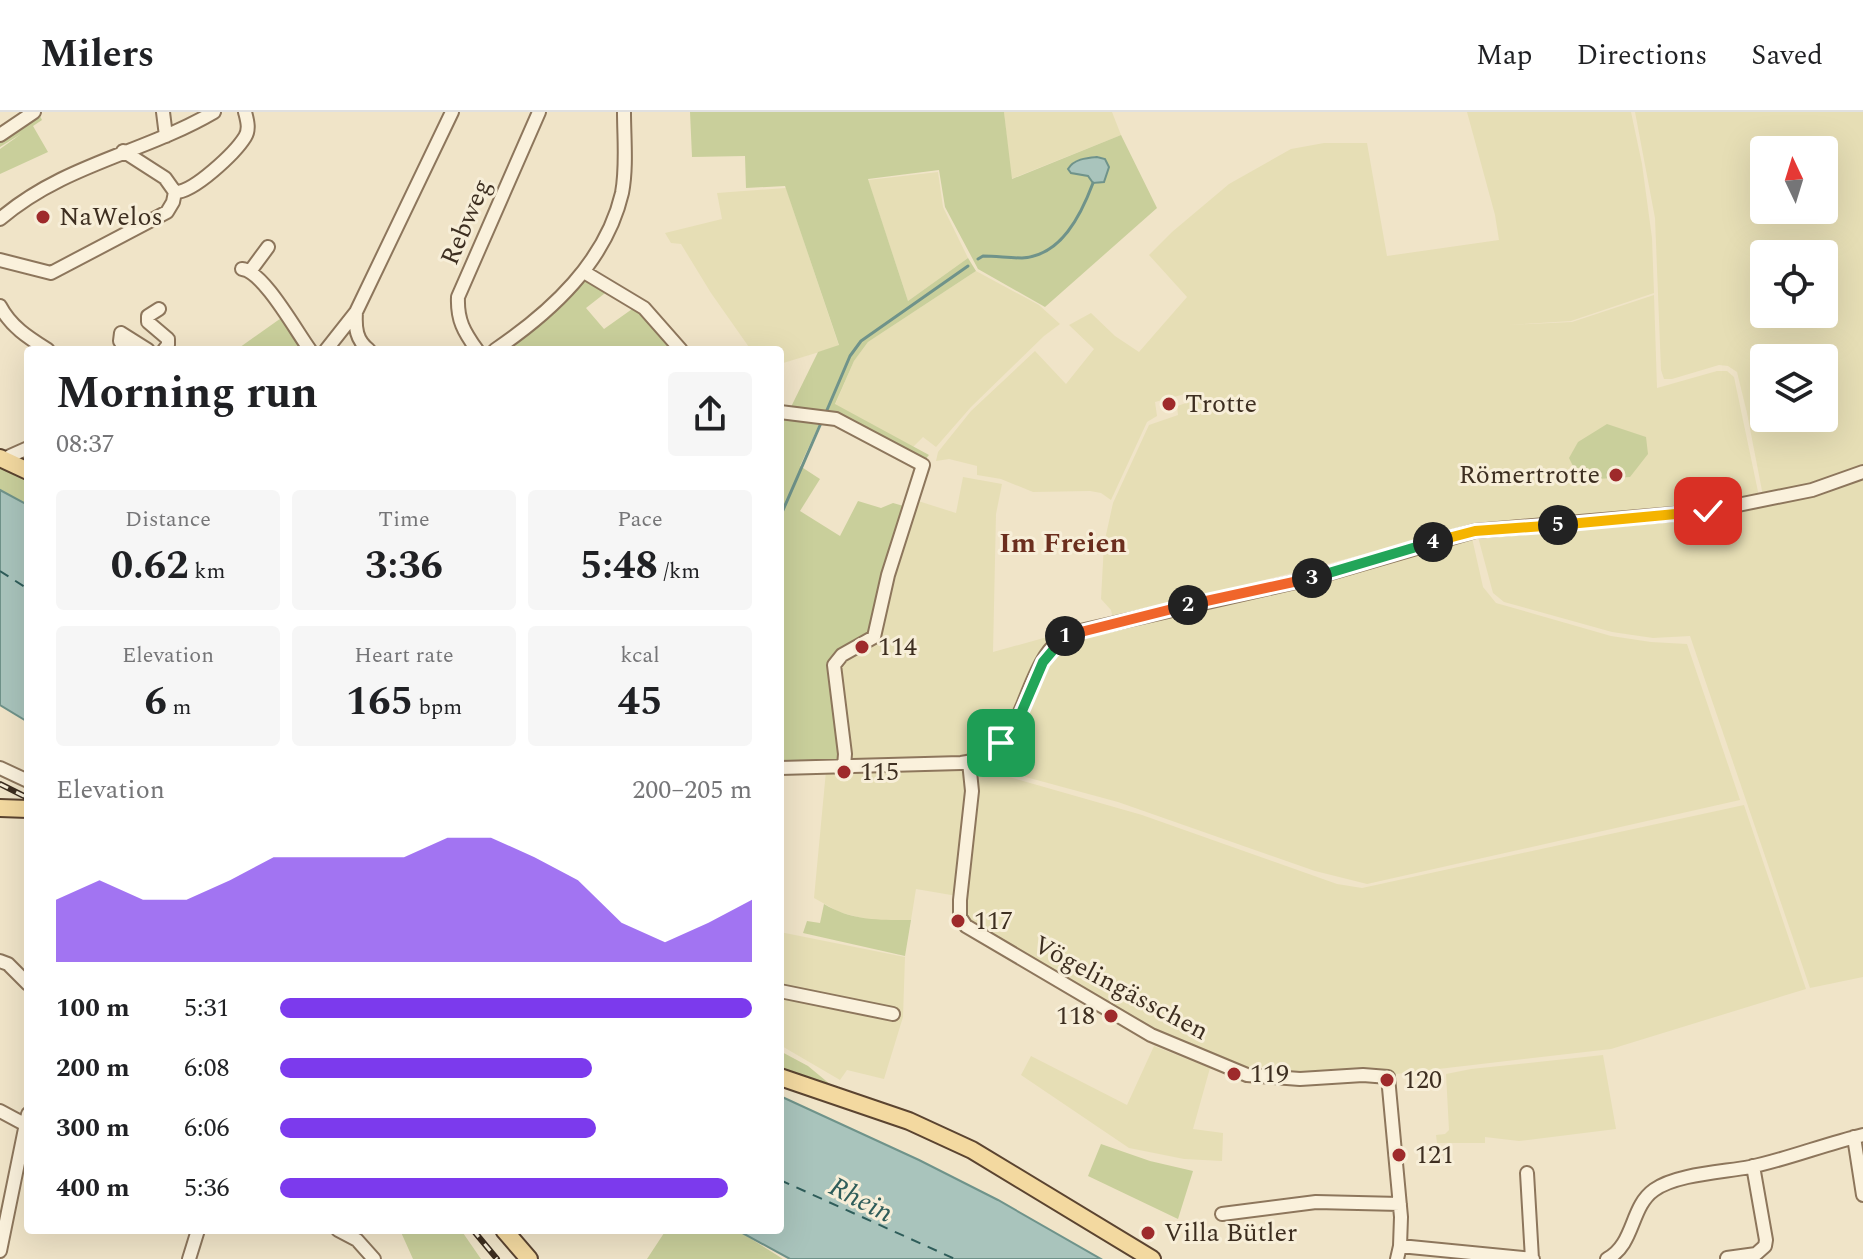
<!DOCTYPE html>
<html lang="en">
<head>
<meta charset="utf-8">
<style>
  :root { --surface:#fff; --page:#f6f6f6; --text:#202124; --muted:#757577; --line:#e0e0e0; --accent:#7c3aed }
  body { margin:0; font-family:Spectral,serif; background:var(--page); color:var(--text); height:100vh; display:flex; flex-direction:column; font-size:30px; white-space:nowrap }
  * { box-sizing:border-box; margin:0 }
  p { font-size:26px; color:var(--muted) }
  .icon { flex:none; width:44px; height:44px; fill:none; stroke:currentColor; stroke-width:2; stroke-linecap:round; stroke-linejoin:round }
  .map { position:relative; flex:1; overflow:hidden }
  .sheet { position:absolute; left:24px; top:234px; width:760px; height:888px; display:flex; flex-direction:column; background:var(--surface); border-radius:8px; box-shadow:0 8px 32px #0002 }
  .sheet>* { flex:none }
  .needle { width:52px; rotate:356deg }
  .buttons { position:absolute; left:1750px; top:24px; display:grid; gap:16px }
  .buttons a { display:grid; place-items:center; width:88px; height:88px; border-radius:8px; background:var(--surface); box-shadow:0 8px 32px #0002; font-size:40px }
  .pin { position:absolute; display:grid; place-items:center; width:68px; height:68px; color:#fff; margin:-34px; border-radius:16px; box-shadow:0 4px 12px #0006 }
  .km { position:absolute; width:40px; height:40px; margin:-20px; border-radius:50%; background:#222; color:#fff; font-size:22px; line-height:40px; text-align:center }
  .round { display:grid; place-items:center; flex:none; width:84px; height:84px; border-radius:8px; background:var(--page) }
  .head { display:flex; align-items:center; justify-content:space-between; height:136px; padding:0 32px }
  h1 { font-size:44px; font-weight:700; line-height:60px }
  .stats { display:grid; grid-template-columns:repeat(3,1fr); gap:12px; height:136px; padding:8px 32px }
  .stats div { display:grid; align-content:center; border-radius:8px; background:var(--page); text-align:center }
  .stats b { font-size:40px; font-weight:700 }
  .stats small { font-size:22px; font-weight:400 }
  .stats p { font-size:22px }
  .chart { height:224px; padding:16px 32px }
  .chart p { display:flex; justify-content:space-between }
  .chart svg { width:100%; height:144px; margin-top:8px; fill:var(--accent); opacity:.7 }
  ul { padding:0 32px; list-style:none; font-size:26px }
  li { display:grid; grid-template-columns:128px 96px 1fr; align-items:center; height:60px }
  li i { height:20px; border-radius:10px; background:var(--accent) }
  header { display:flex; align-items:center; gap:48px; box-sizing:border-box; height:112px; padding:0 40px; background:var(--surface); border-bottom:2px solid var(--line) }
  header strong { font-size:38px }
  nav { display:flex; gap:44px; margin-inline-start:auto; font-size:28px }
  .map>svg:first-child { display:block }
  .farmland { fill:#e6deb5; fill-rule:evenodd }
  .green { fill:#c9cf9b; fill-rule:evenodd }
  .water { fill:#a9c4bc; stroke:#6f938a; stroke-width:2 }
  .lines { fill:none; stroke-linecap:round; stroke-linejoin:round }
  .stream { stroke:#6f938a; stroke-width:3 }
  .ferry { stroke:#2f5d5a; stroke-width:2; stroke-dasharray:10 8; stroke-linecap:butt }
  .minor-casing { stroke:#8d765c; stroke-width:16 }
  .major-casing { stroke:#5b4430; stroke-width:20 }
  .minor { stroke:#faf1dc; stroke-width:12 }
  .major { stroke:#f3d9a0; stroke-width:16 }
  .rail-casing { stroke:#3d2e20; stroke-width:6 }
  .rail { stroke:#f7eed8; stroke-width:3; stroke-dasharray:9; stroke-linecap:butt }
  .split-1-casing { stroke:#fff; stroke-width:16 }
  .split-2-casing { stroke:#fff; stroke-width:16 }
  .split-3-casing { stroke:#fff; stroke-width:16 }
  .split-4-casing { stroke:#fff; stroke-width:16 }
  .split-5-casing { stroke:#fff; stroke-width:16 }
  .split-6-casing { stroke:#fff; stroke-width:16 }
  .split-1 { stroke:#22a559; stroke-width:10 }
  .split-2 { stroke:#f0652b; stroke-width:10 }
  .split-3 { stroke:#f0652b; stroke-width:10 }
  .split-4 { stroke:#22a559; stroke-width:10 }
  .split-5 { stroke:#f5b400; stroke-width:10 }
  .split-6 { stroke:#f5b400; stroke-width:10 }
  .poi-dot { fill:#9e2a2b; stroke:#f7eed8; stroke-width:3 }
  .labels { text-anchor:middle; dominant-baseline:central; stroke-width:6; stroke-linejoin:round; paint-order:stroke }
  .poi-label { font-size:26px; fill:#3d2e20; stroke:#f7eed8; text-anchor:start }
  .street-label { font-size:26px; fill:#3d2e20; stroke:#f7eed8 }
  .neighbourhood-label { font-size:28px; font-weight:bold; fill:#6b2e1e; stroke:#f7eed8 }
  .water-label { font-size:28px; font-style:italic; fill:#2f5d5a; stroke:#f7eed8 }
</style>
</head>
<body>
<header>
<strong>Milers</strong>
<nav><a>Map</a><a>Directions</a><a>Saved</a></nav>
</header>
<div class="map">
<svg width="1863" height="1147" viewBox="0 0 1863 1147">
  <rect width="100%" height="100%" fill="#f0e4c8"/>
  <path class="farmland" d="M 1004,0 L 1112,0 L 1121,23 L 1011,67 Z
    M 1467,0 L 1631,0 L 1642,52 L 1652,126 L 1654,181 L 1571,209 L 1507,213 L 1572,210 L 1654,183 L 1657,276 L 1717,259 L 1727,259 L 1734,265 L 1761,394 L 1863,363 L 1863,865 L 1810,876 L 1690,524 L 1653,526 L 1612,520 L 1504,490 L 1493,481 L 1478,425 L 1469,415 L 1113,507 L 1111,498 L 1101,487 L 1104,432 L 1113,391 L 1149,313 L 1178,303 L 1177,294 L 1199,287 L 1196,279 L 1155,290 L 1157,304 L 1147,310 L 1111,388 L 1101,381 L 1090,379 L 1033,380 L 1001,367 L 977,363 L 977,354 L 949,347 L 936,349 L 938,340 L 971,299 L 1035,239 L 1066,272 L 1094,237 L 1069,213 L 1091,201 L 1115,224 L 1139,240 L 1187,185 L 1149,143 L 1172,120 L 1229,72 L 1291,37 L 1324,31 L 1367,31 L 1387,144 L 1499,128 L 1495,103 Z
    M 1635,0 L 1863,0 L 1863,356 L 1837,367 L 1763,384 L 1747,301 L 1737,260 L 1728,254 L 1719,253 L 1672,267 L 1664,267 L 1661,258 L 1655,106 ZM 1764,38 L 1824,38 L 1824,98 L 1764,98 ZM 1764,142 L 1824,142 L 1824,202 L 1764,202 ZM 1764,246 L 1824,246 L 1824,306 L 1764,306 Z
    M 938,60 L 943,95 L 968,146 L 908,189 L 868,68 Z
    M 786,76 L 839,234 L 780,252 L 780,238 L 751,238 L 711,181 L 681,132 L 671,131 L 665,121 L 722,107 L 717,81 Z
    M 976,159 L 1039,193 L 1060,212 L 1044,224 L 971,295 L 936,335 L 923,325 L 913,335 L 835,293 L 854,249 L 868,230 Z
    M 963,365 L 1002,372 L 996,402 L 993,540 L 1058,522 L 1049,533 L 1020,596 L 995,632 L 970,645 L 854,648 L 849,641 L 836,565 L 842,548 L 889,477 L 915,388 L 956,401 Z
    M 1472,426 L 1483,475 L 1496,491 L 1611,524 L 1651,530 L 1687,532 L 1740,688 L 1367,772 L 1315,759 L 1118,690 L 1022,664 L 983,649 L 1007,631 L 1030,594 L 1050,547 L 1068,529 Z
    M 967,655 L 971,666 L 957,784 L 916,777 L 911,808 L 869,808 L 839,800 L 814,786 L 826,659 Z
    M 974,655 L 1142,703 L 1337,772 L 1362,776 L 1744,693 L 1806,877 L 1611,937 L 1387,963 L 1259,963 L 1153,920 L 971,815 L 962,798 Z
    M 780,820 L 905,845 L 903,905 L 884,967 L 847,958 L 840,968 L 780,933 Z
    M 1154,934 L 1210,956 L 1193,1017 L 1223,1021 L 1222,1049 L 1184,1047 L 1129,1036 L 1021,963 L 1031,944 L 1127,993 Z
    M 1603,943 L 1616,1017 L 1519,1029 L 1485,1025 L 1485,1031 L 1437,1031 L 1436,1023 L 1445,1022 L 1449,1018 L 1446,962 L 1471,957 Z"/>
  <path class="green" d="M 38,0 L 42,8 L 33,14 L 48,40 L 0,62 L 0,37 L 21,22 L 0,35 L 0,27 Z
    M 690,0 L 1004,0 L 1012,67 L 1121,23 L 1157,96 L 1045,195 L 978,157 L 945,95 L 939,58 L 868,67 L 908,189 L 968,146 L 976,159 L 868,230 L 854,249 L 835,292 L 929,343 L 923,350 L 830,301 L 789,299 L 818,240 L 839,233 L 785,74 L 746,76 L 745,44 L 692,45 ZM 1097,44 L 1105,47 L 1109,55 L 1104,70 L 1093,72 L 1088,64 L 1068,58 C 1073,46 1086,46 1097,44 Z
    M 587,166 L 609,178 L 586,196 L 604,217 L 635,195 L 677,238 L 502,238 L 524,223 Z
    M 284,204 L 308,238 L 236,238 Z
    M 780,302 L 822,306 L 800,354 L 820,367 L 800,399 L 840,424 L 858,389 L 881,396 L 893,391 L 907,395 L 872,520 L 839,542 L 841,637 L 839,647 L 831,653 L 780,653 Z
    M 1607,312 L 1646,325 L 1648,342 L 1630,365 L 1580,368 L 1569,346 L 1578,330 Z
    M 0,346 L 28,360 L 28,393 L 0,378 Z
    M 824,792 C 852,809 880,808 911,808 L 905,844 L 803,821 L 807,809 L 820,811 Z
    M 780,939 L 808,954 L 831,973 L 787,958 L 780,953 Z
    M 1101,1032 L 1150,1049 L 1193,1059 L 1178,1107 L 1088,1064 Z
    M 400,1118 L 461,1118 L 481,1147 L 413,1147 Z
    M 666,1118 L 737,1118 L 783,1147 L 647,1147 Z"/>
  <path class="water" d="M 1097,45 L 1105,47 L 1109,55 L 1104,70 L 1093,71 L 1088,64 L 1071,61 L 1068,57 C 1074,47 1086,46 1097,45 Z
    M 0,378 L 28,393 L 28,610 L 0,593 Z
    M 780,984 L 919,1048 L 998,1088 L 1101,1147 L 790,1147 L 737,1118 L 780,1118 Z"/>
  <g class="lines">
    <path class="stream" d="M 978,147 L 983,144 C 996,144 1009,146 1022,146 C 1061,144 1081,103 1093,71
      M 827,298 L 850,244 L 861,229 L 968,154
      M 780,405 L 821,311"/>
    <path class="ferry" d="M 0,459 L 28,477
      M 780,1068 L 955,1147"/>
    <g class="minor-casing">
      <path id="minor" d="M 163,0 L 166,24
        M 0,23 L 34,0
        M 175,80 C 193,81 235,41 245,25 C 250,17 247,8 245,0
        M 0,107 C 64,52 144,41 214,0
        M 0,148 L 51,161 L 167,100 L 173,90 L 175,80 L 165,66 L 123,39
        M 242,157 C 263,159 296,219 310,238
        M 251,158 L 268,135
        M 584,160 L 644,196 L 681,238
        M 0,194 C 11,215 29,226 48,238
        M 159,197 L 148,204 L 148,210 L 168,227 L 168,233 L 164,238
        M 127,238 L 120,229 L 121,221 L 148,238
        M 326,238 L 356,200
        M 369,238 C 356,228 355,216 356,200 L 452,0
        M 477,238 C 464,220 457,208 458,185 L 539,0
        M 495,238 C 551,200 606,150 622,81 C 627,55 624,26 624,0
        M 780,300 L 836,307 L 923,353 L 888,463 L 874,525 L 842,543 L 834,553 L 845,642 L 844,654
        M 7,349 L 10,344 L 28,336
        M 969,650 L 972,679 L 960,788 L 960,805 L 966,814 L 1151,923 L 1247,963 L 1300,967 L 1363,963 L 1388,965 L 1401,1105 L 1400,1134 L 1397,1147
        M 0,656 L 28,669
        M 780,656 L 961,651 C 1037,641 1017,538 1076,520 L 1313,466 L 1475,419 L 1708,399 L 1812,378 L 1863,360
        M 0,849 L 8,852 L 28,872
        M 780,879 L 893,902
        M 0,999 L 28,1014
        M 1854,1025 L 1863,1083
        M 1527,1061 L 1532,1147
        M 1222,1102 L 1316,1090 L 1400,1092
        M 338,1118 L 357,1128 L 374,1147
        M 1400,1134 L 1533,1147
        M 0,1139 L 28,1002
        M 1727,1146 L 1756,1142 L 1765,1134 L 1766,1128 L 1753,1054
        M 189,1147 L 198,1118
        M 1607,1147 C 1635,1132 1630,1095 1654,1078 C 1676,1062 1724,1060 1750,1055 C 1788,1047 1825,1032 1863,1023"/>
    </g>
    <g class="major-casing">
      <path id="major" d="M 0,346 L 28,359
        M 0,696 L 28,697
        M 780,965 L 909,1009 L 972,1038 L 1152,1147
        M 504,1118 L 529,1147"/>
    </g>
    <use href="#minor" class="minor"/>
    <use href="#major" class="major"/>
    <g class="rail-casing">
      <path id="rail" d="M 0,672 L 28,686
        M 473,1118 L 497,1147"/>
    </g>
    <use href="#rail" class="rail"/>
  </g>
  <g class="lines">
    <g class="split-1-casing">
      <path id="split-1" d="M 1001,631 L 1016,613 L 1043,550 L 1065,524"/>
    </g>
    <g class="split-2-casing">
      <path id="split-2" d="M 1065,524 L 1188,493"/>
    </g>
    <g class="split-3-casing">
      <path id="split-3" d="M 1188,493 L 1312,466"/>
    </g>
    <g class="split-4-casing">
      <path id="split-4" d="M 1312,466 L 1433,430"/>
    </g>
    <g class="split-5-casing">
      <path id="split-5" d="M 1433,430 L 1475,419 L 1558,413"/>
    </g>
    <g class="split-6-casing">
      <path id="split-6" d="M 1558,413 L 1708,399"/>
    </g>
    <use href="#split-1" class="split-1"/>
    <use href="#split-2" class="split-2"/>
    <use href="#split-3" class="split-3"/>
    <use href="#split-4" class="split-4"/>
    <use href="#split-5" class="split-5"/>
    <use href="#split-6" class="split-6"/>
  </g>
  <g class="poi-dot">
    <circle cx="43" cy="105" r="8"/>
    <circle cx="1169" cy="292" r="8"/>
    <circle cx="1616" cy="363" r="8"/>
    <circle cx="862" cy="535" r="8"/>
    <circle cx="844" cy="660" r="8"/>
    <circle cx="958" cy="809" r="8"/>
    <circle cx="1111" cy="904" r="8"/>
    <circle cx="1234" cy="962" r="8"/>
    <circle cx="1387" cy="968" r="8"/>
    <circle cx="1399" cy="1043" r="8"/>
    <circle cx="1148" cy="1121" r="8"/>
  </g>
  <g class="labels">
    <g class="poi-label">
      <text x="59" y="105">NaWelos</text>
      <text x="1185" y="292">Trotte</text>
      <text x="1600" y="363" text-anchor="end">Römertrotte</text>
      <text x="878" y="535">114</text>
      <text x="860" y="660">115</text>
      <text x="974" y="809">117</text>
      <text x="1095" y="904" text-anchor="end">118</text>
      <text x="1250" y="962">119</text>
      <text x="1403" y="968">120</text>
      <text x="1415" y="1043">121</text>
      <text x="1164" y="1121">Villa Bütler</text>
    </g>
    <g class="street-label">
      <text transform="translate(466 110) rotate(-67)">Rebweg</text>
      <text transform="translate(1121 876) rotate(28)">Vögelingässchen</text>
    </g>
    <g class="neighbourhood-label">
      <text x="1063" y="431">Im Freien</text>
    </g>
    <g class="water-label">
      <text transform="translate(861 1088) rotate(27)">Rhein</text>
    </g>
  </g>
</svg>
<div class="buttons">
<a><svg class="needle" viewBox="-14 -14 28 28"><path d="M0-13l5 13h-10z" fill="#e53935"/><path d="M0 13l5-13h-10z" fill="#757577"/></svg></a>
<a><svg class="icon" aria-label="locate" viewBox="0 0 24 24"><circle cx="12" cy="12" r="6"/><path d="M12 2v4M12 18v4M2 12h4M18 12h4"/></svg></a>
<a><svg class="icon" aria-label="layers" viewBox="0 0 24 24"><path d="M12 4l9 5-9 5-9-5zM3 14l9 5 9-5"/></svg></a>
</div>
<div class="pin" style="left:1001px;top:631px;background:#1e9e55"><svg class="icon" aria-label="arrive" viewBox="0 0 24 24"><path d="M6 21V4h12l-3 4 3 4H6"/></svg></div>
<div class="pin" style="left:1708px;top:399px;background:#d93025"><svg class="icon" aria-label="check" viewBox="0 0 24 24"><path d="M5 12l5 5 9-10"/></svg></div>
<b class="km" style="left:1065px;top:524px">1</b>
<b class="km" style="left:1188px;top:493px">2</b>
<b class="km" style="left:1312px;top:466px">3</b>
<b class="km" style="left:1433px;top:430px">4</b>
<b class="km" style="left:1558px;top:413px">5</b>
<section class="sheet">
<div class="head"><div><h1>Morning run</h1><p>08:37</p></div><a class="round"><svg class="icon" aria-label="share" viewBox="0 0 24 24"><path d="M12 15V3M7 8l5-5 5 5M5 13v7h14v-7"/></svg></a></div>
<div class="stats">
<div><p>Distance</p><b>0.62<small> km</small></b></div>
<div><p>Time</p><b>3:36</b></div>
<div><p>Pace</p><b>5:48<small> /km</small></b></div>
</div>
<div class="stats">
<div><p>Elevation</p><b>6<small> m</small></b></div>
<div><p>Heart rate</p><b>165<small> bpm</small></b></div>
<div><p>kcal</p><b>45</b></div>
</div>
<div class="chart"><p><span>Elevation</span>200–205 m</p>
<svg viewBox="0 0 160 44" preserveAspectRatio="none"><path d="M0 44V25L10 19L20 25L30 25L40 19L50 12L60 12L70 12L80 12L90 6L100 6L110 12L120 19L130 32L140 38L150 32L160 25V44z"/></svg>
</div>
<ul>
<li><b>100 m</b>5:31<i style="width:100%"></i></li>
<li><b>200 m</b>6:08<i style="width:66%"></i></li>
<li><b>300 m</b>6:06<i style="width:67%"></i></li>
<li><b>400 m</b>5:36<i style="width:95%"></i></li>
</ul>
</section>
</div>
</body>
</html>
